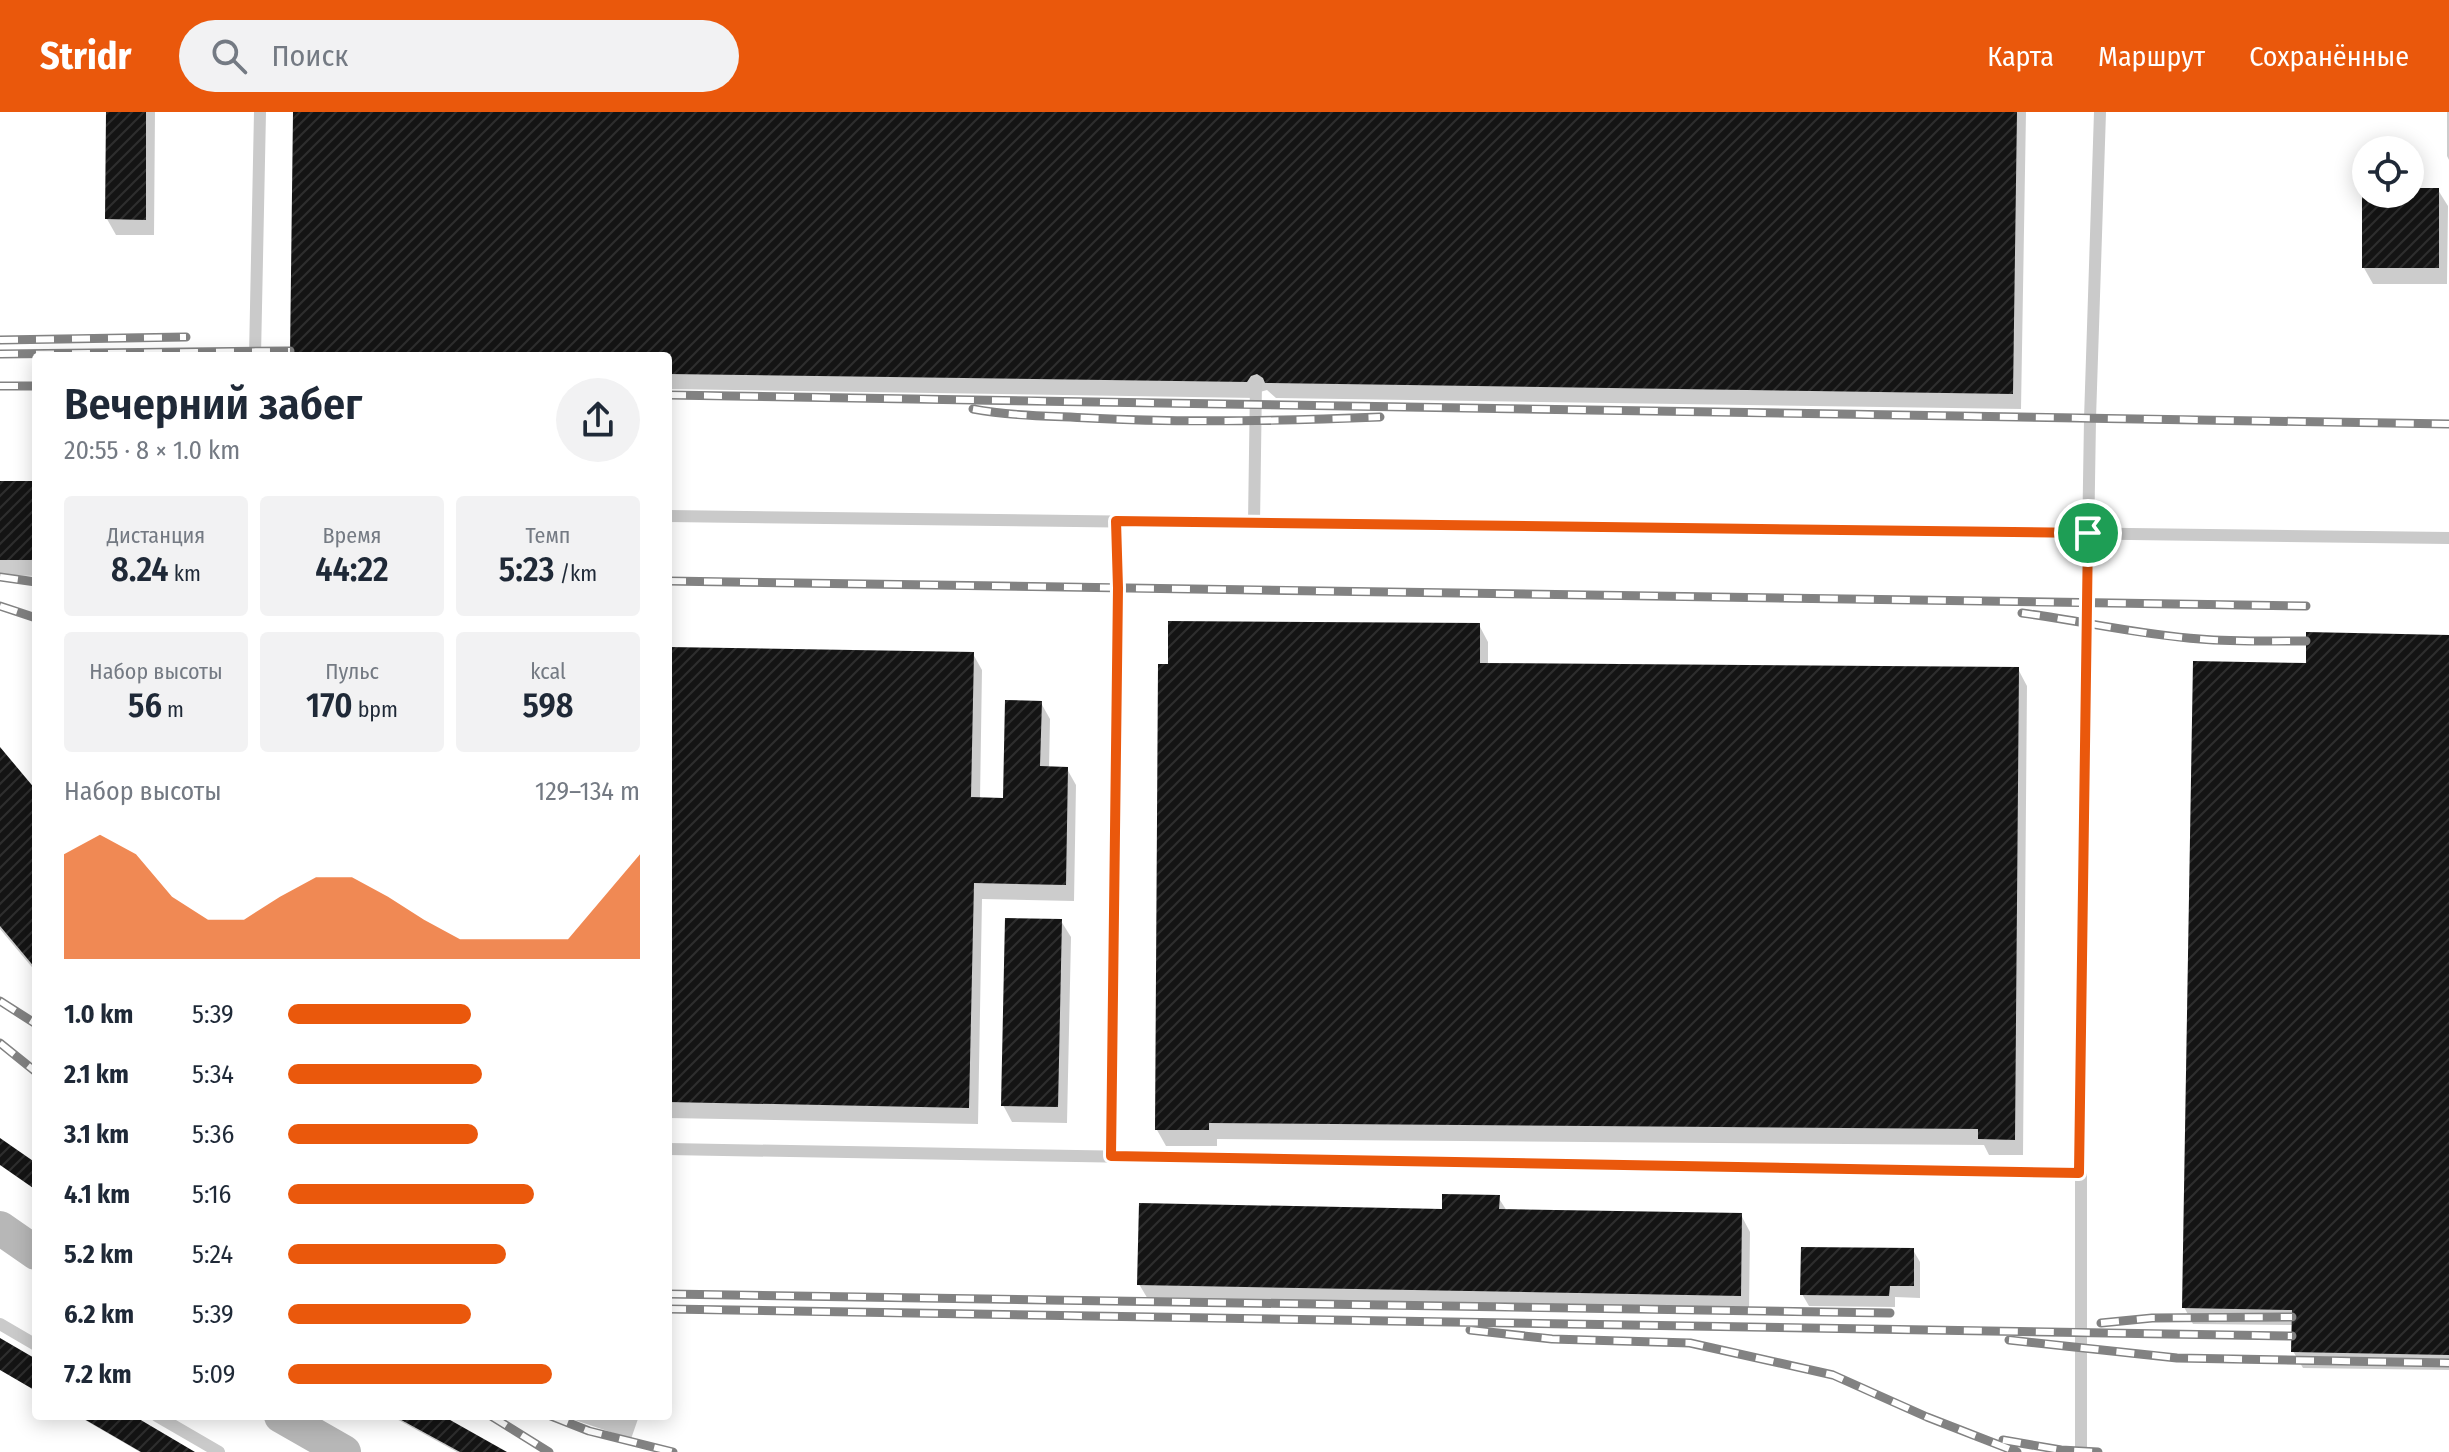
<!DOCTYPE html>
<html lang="ru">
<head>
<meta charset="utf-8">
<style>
  :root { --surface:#fff; --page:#f2f2f3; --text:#1f2937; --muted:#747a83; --accent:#ea580c }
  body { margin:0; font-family:"Fira Sans Condensed",sans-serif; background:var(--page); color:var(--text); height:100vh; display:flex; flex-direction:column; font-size:30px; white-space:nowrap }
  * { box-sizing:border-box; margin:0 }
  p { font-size:26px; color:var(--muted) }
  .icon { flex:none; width:44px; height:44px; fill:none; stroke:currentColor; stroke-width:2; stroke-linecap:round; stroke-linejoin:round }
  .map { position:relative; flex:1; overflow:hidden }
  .details { position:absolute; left:32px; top:240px; width:640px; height:1068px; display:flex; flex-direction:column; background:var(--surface); border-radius:8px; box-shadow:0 4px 20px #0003 }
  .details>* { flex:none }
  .tools { position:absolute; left:2352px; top:24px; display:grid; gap:16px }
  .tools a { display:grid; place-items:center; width:72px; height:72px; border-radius:50%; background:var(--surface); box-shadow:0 4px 20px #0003; font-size:40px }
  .pin { position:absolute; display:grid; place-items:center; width:68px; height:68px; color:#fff; margin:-34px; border:4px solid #fff; border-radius:50%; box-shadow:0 2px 8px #0007 }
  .round { display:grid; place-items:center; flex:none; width:84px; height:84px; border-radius:42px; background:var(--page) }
  .overview { display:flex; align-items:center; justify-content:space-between; height:136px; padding:0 32px }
  h1 { font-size:44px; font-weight:600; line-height:60px }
  .metrics { display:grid; grid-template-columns:repeat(3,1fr); gap:12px; height:136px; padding:8px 32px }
  .metrics div { display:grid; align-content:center; border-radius:8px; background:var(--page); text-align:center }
  .metrics b { font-size:34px; font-weight:600 }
  .metrics small { font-size:22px; font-weight:400 }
  .metrics p { font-size:22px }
  .chart { height:224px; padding:16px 32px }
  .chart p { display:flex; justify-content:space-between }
  .chart svg { width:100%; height:144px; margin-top:8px; fill:var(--accent); opacity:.7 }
  ul { padding:0 32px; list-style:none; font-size:26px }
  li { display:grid; grid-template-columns:128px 96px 1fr; align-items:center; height:60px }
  li i { height:20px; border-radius:10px; background:var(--accent) }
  header { display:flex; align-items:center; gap:48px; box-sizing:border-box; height:112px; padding:0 40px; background:var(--accent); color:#fff }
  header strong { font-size:38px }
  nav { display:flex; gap:44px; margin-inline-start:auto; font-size:28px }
  .search { width:560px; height:72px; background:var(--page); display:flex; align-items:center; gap:20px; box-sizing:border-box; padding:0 28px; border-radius:44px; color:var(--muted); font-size:30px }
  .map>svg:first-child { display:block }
  .shadow { fill:#0003 }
  .building { fill:url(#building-hatch) }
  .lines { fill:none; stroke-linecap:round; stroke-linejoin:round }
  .lane { stroke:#cacaca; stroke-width:12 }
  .secondary { stroke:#b7b7b7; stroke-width:34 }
  .rail-casing { stroke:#828282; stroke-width:9 }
  .rail { stroke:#fff; stroke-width:6; stroke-dasharray:18; stroke-linecap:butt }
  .route-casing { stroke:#fff; stroke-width:16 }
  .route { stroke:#ea580c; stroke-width:10 }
</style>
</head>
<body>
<header>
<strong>Stridr</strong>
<div class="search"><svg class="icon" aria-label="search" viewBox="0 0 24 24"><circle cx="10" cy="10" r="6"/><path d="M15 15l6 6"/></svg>Поиск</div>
<nav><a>Карта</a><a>Маршрут</a><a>Сохранённые</a></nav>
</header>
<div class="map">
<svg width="2449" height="1340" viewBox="0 0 2449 1340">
  <defs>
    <pattern id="building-hatch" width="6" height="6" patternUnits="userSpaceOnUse" patternTransform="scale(2)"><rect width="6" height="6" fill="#141414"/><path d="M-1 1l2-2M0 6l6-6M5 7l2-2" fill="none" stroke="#2e2e2e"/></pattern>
  </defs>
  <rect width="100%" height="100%" fill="#fff"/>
  <path class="shadow" d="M 108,0 L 155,0 L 154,123 L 116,123 L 107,107 Z
    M 295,0 L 2026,0 L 2021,297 L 1276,286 L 1267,278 L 1260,280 L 1256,286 L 668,277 L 668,244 L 292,244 Z
    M 2447,0 L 2449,0 L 2449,48 L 2447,44 Z
    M 2364,78 L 2366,78 L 2366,82 L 2410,82 L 2410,78 L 2438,78 L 2448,94 L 2447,172 L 2373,172 L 2364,156 Z
    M 0,371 L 36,371 L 36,464 L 0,463 Z
    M 1479,513 L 1488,530 L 1488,553 L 2018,557 L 2027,574 L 2023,1043 L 1989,1043 L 1984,1033 L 1217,1027 L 1217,1034 L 1166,1034 L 1157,1018 Z
    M 2449,525 L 2449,1258 L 2303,1256 L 2293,1239 L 2294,1213 L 2193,1212 L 2184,1195 L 2308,553 Z
    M 668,537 L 973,542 L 982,558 L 980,687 L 1005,688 L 1041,591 L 1050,607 L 1049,657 L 1067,657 L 1076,673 L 1074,789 L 982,787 L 978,1012 L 668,1006 Z
    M 0,639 L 36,681 L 36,860 L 0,817 Z
    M 1061,809 L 1071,825 L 1067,1011 L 1012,1010 L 1003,993 Z
    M 1498,1085 L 1507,1099 L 1741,1103 L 1750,1120 L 1749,1199 L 1149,1189 L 1139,1172 Z
    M 1913,1138 L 1920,1150 L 1920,1186 L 1895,1185 L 1895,1195 L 1809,1194 L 1802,1182 Z
    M 78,1304 L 130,1304 L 192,1340 L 140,1340 Z
    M 391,1304 L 439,1304 L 503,1340 L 457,1340 Z
    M 563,1304 L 639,1304 L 631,1327 Z"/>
  <path class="building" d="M 106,0 L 146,0 L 146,108 L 105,107 Z
    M 293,0 L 2017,0 L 2013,282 L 1265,271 L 1263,266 L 1257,262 L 1251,264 L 1247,270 L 668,262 L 668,244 L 290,244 Z
    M 2410,76 L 2439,76 L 2439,156 L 2362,156 L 2362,82 L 2410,82 Z
    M 0,369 L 36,369 L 36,448 L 0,448 Z
    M 1168,509 L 1480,511 L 1480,551 L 2019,555 L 2015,1028 L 1978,1027 L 1978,1017 L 1209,1011 L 1209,1018 L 1155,1018 L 1158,552 L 1168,552 Z
    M 2306,520 L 2449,523 L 2449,1243 L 2291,1240 L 2292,1198 L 2182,1196 L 2193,549 L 2306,551 Z
    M 668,535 L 974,540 L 971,685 L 1003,686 L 1005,588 L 1042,589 L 1040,654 L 1068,655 L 1066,773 L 974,771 L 969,996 L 668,990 Z
    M 0,635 L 36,678 L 36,857 L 0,814 Z
    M 1005,806 L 1062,807 L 1058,995 L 1001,994 Z
    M 0,1026 L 36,1051 L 36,1078 L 0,1053 Z
    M 1442,1082 L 1500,1083 L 1499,1097 L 1742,1101 L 1741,1184 L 1137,1173 L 1139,1091 L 1442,1097 Z
    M 1801,1135 L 1914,1136 L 1914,1174 L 1890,1174 L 1889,1184 L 1800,1183 Z
    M 0,1226 L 36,1247 L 36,1279 L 0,1258 Z
    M 79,1304 L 134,1304 L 195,1340 L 141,1340 Z
    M 394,1304 L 443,1304 L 507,1340 L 460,1340 Z"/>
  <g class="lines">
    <path class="lane" d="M 255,244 L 260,0
      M 668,404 L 2449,426
      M 1254,411 L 1256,271
      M 668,1037 L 2079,1061
      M 1111,1044 L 1118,476 L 1116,409
      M 0,1212 L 36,1233
      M 157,1304 L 219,1340
      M 2081,1340 L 2081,876 L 2090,307 L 2100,0"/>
    <path class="secondary" d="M 0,1116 L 36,1141
      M 281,1304 L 344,1340"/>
    <g class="rail-casing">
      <path id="rail" d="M 0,228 L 186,225
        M 0,242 L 290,239
        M 0,274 L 36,274
        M 668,283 L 2449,312
        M 973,297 C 1011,304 1050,304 1088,306 C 1185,311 1283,309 1380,305
        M 0,465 L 36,470
        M 668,469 L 2306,494
        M 0,494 L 36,506
        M 2022,501 C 2082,509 2141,523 2200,527 C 2235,530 2271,529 2306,529
        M 0,889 L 36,912
        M 0,931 L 36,960
        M 668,1182 L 1890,1201
        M 668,1197 L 2292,1224
        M 2101,1211 L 2152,1206 L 2292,1205
        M 1470,1218 L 1552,1227 L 1690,1231 L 1833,1263 L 1927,1305 L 2017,1340
        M 2009,1228 L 2177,1246 L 2449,1251
        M 491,1304 L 549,1340
        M 551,1304 L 589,1319 L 673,1340
        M 2003,1328 L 2061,1338 L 2098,1340"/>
    </g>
    <use href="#rail" class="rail"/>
  </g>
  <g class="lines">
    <g class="route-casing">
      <path id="route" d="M 1116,409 L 2088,421 L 2079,1061 L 1111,1044 L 1118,476 Z"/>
    </g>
    <use href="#route" class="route"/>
  </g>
</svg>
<div class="tools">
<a><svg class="icon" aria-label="locate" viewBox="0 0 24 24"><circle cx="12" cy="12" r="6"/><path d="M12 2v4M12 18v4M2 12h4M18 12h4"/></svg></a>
</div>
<div class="pin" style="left:2088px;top:421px;background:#1e9e55"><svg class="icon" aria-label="arrive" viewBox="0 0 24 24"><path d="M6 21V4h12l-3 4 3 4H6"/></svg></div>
<section class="details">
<div class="overview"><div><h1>Вечерний забег</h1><p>20:55 · 8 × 1.0 km</p></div><a class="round"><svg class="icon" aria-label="share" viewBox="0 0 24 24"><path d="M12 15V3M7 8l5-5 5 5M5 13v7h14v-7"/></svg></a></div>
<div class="metrics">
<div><p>Дистанция</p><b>8.24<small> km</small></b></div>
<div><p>Время</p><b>44:22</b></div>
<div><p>Темп</p><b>5:23<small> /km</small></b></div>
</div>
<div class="metrics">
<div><p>Набор высоты</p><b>56<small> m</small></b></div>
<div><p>Пульс</p><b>170<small> bpm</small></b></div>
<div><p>kcal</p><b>598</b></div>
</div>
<div class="chart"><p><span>Набор высоты</span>129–134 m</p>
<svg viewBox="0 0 160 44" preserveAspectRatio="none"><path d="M0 44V12L10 6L20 12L30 25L40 32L50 32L60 25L70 19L80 19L90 25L100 32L110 38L120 38L130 38L140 38L150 25L160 12V44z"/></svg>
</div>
<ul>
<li><b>1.0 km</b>5:39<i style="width:52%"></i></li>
<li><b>2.1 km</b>5:34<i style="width:55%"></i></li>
<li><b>3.1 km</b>5:36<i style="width:54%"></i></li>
<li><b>4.1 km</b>5:16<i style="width:70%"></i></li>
<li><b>5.2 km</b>5:24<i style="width:62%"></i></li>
<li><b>6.2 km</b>5:39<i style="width:52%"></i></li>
<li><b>7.2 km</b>5:09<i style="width:75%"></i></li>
</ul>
</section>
</div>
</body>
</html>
